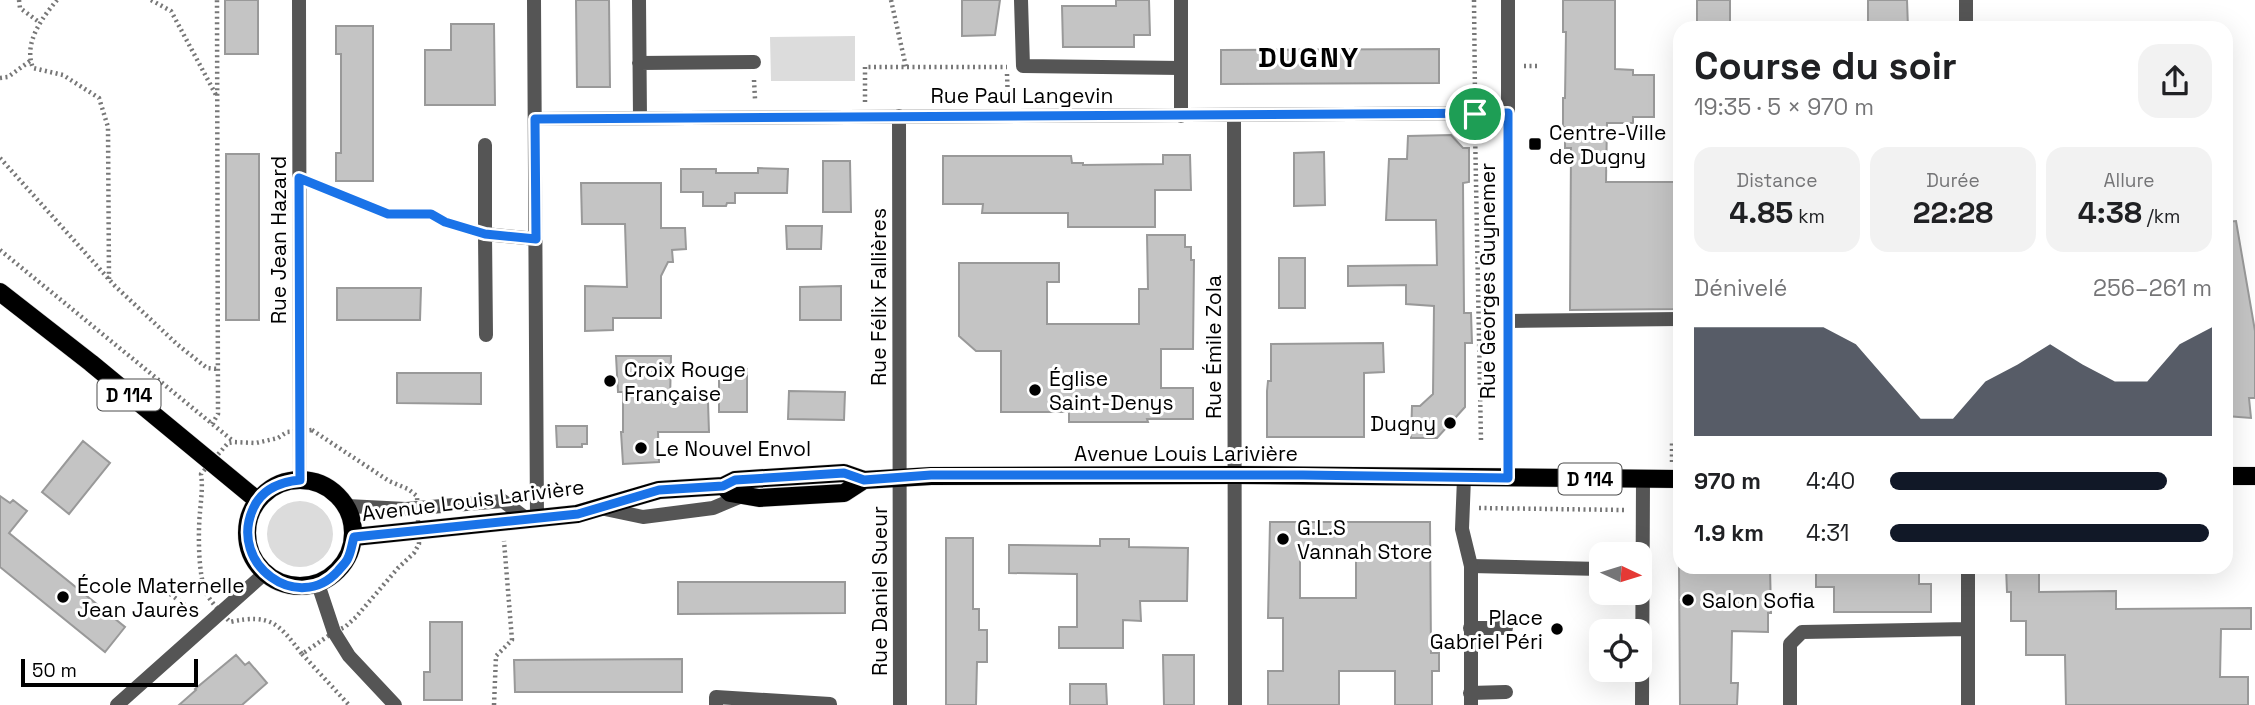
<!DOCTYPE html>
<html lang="fr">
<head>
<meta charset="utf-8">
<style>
  :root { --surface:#fff; --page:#f2f2f2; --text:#202124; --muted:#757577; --accent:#111827 }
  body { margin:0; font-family:"Space Grotesk",sans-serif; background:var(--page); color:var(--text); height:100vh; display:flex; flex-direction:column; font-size:26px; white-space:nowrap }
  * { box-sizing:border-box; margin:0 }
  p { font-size:23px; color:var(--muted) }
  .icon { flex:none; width:38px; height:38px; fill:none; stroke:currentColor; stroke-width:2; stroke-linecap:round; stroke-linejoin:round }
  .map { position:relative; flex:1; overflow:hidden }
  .details { position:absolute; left:1673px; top:21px; width:560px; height:553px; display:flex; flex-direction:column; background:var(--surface); border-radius:21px; box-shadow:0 7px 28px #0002 }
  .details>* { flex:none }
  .needle { width:46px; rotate:94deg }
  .buttons { position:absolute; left:1589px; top:542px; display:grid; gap:14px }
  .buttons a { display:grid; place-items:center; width:63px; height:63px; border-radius:14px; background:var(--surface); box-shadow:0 7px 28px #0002; font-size:35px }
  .scale { position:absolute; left:21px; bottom:18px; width:177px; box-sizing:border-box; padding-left:7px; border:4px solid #000; border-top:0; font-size:19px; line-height:24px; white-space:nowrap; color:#000; -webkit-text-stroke:5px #fff; paint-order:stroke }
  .pin { position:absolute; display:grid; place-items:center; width:60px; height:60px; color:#fff; margin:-30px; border:4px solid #fff; border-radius:50%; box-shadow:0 2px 7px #0007 }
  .round { display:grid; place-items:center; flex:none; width:74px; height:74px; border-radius:21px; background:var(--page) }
  .head { display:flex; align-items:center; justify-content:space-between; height:119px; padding:0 21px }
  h1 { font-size:38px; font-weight:700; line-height:52px }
  .metrics { display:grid; grid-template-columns:repeat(3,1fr); gap:10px; height:119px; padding:7px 21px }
  .metrics div { display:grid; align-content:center; border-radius:18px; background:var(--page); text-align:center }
  .metrics b { font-size:30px; font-weight:700 }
  .metrics small { font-size:19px; font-weight:400 }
  .metrics p { font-size:19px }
  .chart { height:196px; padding:14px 21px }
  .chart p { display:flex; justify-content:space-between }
  .chart svg { width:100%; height:126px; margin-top:7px; fill:var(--accent); opacity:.7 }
  ul { padding:0 21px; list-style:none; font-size:23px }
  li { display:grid; grid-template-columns:112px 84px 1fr; align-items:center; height:52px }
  li i { height:18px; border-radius:9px; background:var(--accent) }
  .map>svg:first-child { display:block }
  .green { fill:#dcdcdc }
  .building { fill:#c4c4c4; stroke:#999; stroke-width:2; fill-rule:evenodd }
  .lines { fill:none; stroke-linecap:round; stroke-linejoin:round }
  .primary-casing { stroke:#dbdbdb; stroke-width:19 }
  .path { stroke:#777; stroke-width:4.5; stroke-dasharray:2 3.5; stroke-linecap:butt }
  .service { stroke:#555; stroke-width:14 }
  .minor { stroke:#555; stroke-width:14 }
  .primary { stroke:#000; stroke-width:18 }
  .route-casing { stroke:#fff; stroke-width:14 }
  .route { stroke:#1a73e8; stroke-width:9 }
  .poi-dot { fill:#000; stroke:#fff; stroke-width:2.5 }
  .labels { text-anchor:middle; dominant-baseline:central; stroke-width:6; stroke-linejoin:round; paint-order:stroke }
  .shield { fill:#fff; stroke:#4c4c4c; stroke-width:2 }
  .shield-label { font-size:19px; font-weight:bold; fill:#000 }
  .street-label { font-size:21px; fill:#000; stroke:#fff }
  .poi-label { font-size:21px; fill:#000; stroke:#fff; text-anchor:start }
  .district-label { font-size:28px; font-weight:bold; letter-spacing:2px; fill:#000; stroke:#fff }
</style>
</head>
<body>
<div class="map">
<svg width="2255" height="705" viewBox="0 0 2255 705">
  <rect width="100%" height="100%" fill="#fff"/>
  <path class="green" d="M 855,36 L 855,81 L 771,81 L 770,37 Z
    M267 534a33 33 0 1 1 66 0a33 33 0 1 1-66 0Z"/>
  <path class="building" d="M 225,0 L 258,0 L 258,54 L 225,54 Z
    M 576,0 L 609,0 L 610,87 L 577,87 Z
    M 962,0 L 1000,0 L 995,35 L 962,36 Z
    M 1116,0 L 1149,0 L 1150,35 L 1134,35 L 1134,47 L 1063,47 L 1062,6 L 1116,6 Z
    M 1563,0 L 1615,0 L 1615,69 L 1633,70 L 1633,75 L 1654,75 L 1654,117 L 1633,117 L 1633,123 L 1607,123 L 1606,182 L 1680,182 L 1680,309 L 1570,310 L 1571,148 L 1565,148 L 1565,127 L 1563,127 L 1563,98 L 1565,98 L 1566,32 L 1563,32 Z
    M 1697,0 L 1730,0 L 1730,28 L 1697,28 Z
    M 1868,0 L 1907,0 L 1908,28 L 1868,28 Z
    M 451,24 L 494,24 L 495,105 L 425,105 L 425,50 L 451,50 Z
    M 336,26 L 373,26 L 373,181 L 336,181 L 336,153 L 341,153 L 341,54 L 336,54 Z
    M 1439,49 L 1439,83 L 1221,84 L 1221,50 Z
    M 1451,135 L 1463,148 L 1469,148 L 1469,182 L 1463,183 L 1464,313 L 1471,313 L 1472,343 L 1465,343 L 1465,407 L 1437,438 L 1411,438 L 1412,406 L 1420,406 L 1433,394 L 1434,306 L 1406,304 L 1406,285 L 1348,286 L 1348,266 L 1437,265 L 1436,220 L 1386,220 L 1389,159 L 1407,159 L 1408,136 Z
    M 1324,152 L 1325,205 L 1294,206 L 1294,153 Z
    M 226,154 L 259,154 L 259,320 L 226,320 Z
    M 1163,155 L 1190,155 L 1191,190 L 1155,190 L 1155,227 L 1068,227 L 1068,213 L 982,213 L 983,204 L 943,204 L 943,156 L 1071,156 L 1072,163 L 1083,163 L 1083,165 L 1163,164 Z
    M 823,161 L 850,161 L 851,212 L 823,212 Z
    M 758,168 L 788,169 L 787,193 L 735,193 L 735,203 L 727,203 L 726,206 L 703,206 L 703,192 L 681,192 L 681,169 L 716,169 L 716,173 L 758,173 Z
    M 581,183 L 661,183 L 661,228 L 685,228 L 686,249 L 672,250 L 673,262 L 668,262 L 661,276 L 661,318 L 613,318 L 613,330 L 585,331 L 585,286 L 627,287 L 625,224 L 582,224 Z
    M 2236,221 L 2255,331 L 2255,398 L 2249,398 L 2251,418 L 2226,416 L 2226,222 Z
    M 786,226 L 822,226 L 821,249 L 787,249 Z
    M 1147,235 L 1185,235 L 1185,247 L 1191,247 L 1191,260 L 1194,260 L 1193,349 L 1161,349 L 1161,388 L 1193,388 L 1193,419 L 1147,419 L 1148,422 L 1069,422 L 1069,412 L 1001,412 L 1001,351 L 976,351 L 959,336 L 959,263 L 1059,263 L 1059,282 L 1047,282 L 1047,324 L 1139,324 L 1139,289 L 1148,289 Z
    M 1279,258 L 1305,258 L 1305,308 L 1279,308 Z
    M 841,286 L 841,320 L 800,320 L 800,287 Z
    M 337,288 L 421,288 L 420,320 L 337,320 Z
    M 1383,343 L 1384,372 L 1364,373 L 1364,437 L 1267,437 L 1267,391 L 1268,381 L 1271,381 L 1271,344 Z
    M 616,356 L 671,356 L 670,402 L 708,402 L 709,432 L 658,432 L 659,462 L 623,464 L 621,432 L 623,432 L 623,392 L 618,392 Z
    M 719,369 L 747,369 L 747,412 L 719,412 Z
    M 397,373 L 481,373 L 481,404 L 397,403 Z
    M 789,391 L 845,392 L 844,420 L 788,419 Z
    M 556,426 L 587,426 L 587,444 L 582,444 L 582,447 L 557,447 Z
    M 83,441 L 110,463 L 69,514 L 42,492 Z
    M 0,496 L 10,503 L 13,500 L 27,511 L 9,533 L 125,627 L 105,652 L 0,567 Z
    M 1270,522 L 1430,522 L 1431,653 L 1439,653 L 1439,671 L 1432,671 L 1432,705 L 1395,705 L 1395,671 L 1339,671 L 1339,705 L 1268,705 L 1268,671 L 1283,671 L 1283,618 L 1268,618 ZM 1300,558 L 1356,558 L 1356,598 L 1300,598 Z
    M 946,538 L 973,538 L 973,609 L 979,609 L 979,630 L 987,630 L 987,662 L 977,662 L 976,705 L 946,705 Z
    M 1100,539 L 1129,539 L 1129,547 L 1188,548 L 1187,601 L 1140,601 L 1141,621 L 1123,620 L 1123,648 L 1059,648 L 1059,627 L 1077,627 L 1077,574 L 1009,573 L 1009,545 L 1100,546 Z
    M 1679,567 L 1770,567 L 1771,613 L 1768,613 L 1768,632 L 1732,631 L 1731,683 L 1738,683 L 1737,705 L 1680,705 Z
    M 1919,567 L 1919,584 L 1931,584 L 1931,612 L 1834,612 L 1834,587 L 1816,587 L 1816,568 Z
    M 2006,567 L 2039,567 L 2039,592 L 2116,591 L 2116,609 L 2251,608 L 2251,629 L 2221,629 L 2220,677 L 2248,677 L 2248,705 L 2066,705 L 2065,655 L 2026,655 L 2026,621 L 2011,621 L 2011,592 L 2007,592 Z
    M 678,582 L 845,582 L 845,613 L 678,614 Z
    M 430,622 L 462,622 L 462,700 L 424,700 L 424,672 L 430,672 Z
    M 236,655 L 245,665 L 249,662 L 267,683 L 242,705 L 179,705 L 196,690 L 195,689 Z
    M 1163,655 L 1194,655 L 1194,705 L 1164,705 Z
    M 682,659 L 682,692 L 515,692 L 514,660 Z
    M 1070,684 L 1106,684 L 1107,705 L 1070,705 Z"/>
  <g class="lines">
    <g class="primary-casing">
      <path id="primary" d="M 0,292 L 91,363 L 257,500
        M 2226,476 L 2255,476
        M247 533a53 53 0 1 1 106 0a53 53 0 1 1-106 0Z
        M 723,486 L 730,493 L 759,498 L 844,493 L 864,480
        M 354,537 L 577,514 L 659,490 L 723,486 L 735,480 L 844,473 L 864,480 L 931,476 L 1234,475 L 1680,479"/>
    </g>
    <path class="path" d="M 19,0 L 20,8 L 39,22
      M 57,0 C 42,18 23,43 33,68 L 63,75 L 99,98 L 108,127 L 109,279
      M 151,0 L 171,11 L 216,95
      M 891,0 L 906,67
      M 1474,0 L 1475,97
      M 1524,66 L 1540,66
      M 1007,74 L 1008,101
      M 0,78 L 8,77 L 30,61
      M 754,80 L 755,99
      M 865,102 L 865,67 L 1007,67
      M 1475,130 L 1481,441
      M 0,158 L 115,286 L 178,345 L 207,368 L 218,369
      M 317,185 L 388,214 L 404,215 L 431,213 L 445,222 L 467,229
      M 0,250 L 233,441
      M 212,424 L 218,414 L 217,0
      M 312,430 L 389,481 L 408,489 L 417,496 L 419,544 L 414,553 L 398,568 L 356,617 L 345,627 L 334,632 L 302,654 C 279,624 271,613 230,622 C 222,613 212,604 206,593 C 198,575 198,532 200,512 C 201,499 203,487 201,474 L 228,443 L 234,442 L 256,443 L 278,438 L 287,432 Z
      M 1672,462 L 1672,443 L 1680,443
      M 1479,508 L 1625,510
      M 170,594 L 186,606 L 192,614
      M 302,654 L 349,705
      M 494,705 L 496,656 L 512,640 L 504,541"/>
    <path class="service" d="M 639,0 L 640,118
      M 1021,0 L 1023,66 L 1181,68
      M 639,63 L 754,62
      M 485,145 L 485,234 L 536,239
      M 485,234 L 486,335
      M 1508,321 L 1680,319
      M 347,506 L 406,509 L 503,501 L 528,520
      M 600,508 L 643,517 L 713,508 L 744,495
      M 1471,566 L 1601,569
      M 1470,628 L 1506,628
      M 1470,693 L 1506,692
      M 716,705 L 716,697 L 830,704"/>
    <path class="minor" d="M 299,0 L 300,480
      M 534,0 L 537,519
      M 1508,0 L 1508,479
      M 1966,0 L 1966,28
      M 899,116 L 900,705
      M 1181,116 L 1181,0
      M 1234,116 L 1235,705
      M 535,119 L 1508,113
      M 1464,478 L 1462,529 L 1471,566 L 1471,705
      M 318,584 L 334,632 L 349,656 L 395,705
      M 117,705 L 265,573
      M 1642,705 L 1643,479
      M 1790,705 L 1790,644 L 1802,632 L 1968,629
      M 1968,705 L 1968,567"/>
    <use href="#primary" class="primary"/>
  </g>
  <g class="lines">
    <g class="route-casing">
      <path id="route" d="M 1508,113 L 1508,478 L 1303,475 L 931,475 L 864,480 L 844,473 L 735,480 L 723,486 L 659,490 L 578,514 L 354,537 C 352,544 351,552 348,558 C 346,563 341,567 338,571 C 298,615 228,564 253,509 C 261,490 280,482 300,480 L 299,178 L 388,214 L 431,214 L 445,222 L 485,234 L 536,239 L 535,119 Z"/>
    </g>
    <use href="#route" class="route"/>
  </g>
  <g class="poi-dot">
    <rect x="1528" y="137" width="14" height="14" rx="3.5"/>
    <circle cx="610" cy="381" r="7"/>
    <circle cx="1035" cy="390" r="7"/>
    <circle cx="1450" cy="423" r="7"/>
    <circle cx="641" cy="448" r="7"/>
    <circle cx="1283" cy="539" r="7"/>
    <circle cx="63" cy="597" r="7"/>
    <circle cx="1688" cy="600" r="7"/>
    <circle cx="1557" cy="629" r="7"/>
  </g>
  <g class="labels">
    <g class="shield">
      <rect x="97.5" y="379.5" width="63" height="31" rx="5"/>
      <rect x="1558.5" y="463.5" width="63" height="31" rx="5"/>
    </g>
    <g class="shield-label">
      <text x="129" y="395">D 114</text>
      <text x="1590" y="479">D 114</text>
    </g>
    <g class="street-label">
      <text x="1022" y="95">Rue Paul Langevin</text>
      <text transform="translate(278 240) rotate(-90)">Rue Jean Hazard</text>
      <text transform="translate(1487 281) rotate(-90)">Rue Georges Guynemer</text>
      <text transform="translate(878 297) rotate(-90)">Rue Félix Fallières</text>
      <text transform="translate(1213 347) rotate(-90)">Rue Émile Zola</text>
      <text x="1186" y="453">Avenue Louis Larivière</text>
      <text transform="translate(473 500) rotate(-7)">Avenue Louis Larivière</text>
      <text transform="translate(879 591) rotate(-90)">Rue Daniel Sueur</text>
    </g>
    <g class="poi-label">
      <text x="1549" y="132">Centre-Ville<tspan x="1549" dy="24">de Dugny</tspan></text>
      <text x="624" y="369">Croix Rouge<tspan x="624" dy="24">Française</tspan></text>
      <text x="1049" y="378">Église<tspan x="1049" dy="24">Saint-Denys</tspan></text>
      <text x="1436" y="423" text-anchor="end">Dugny</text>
      <text x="655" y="448">Le Nouvel Envol</text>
      <text x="1297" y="527">G.L.S<tspan x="1297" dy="24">Vannah Store</tspan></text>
      <text x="77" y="585">École Maternelle<tspan x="77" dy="24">Jean Jaurès</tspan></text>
      <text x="1702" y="600">Salon Sofia</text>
      <text x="1543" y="617" text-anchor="end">Place<tspan x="1543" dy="24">Gabriel Péri</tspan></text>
    </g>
    <g class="district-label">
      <text x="1309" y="57">DUGNY</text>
    </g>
  </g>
</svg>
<div class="buttons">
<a><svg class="needle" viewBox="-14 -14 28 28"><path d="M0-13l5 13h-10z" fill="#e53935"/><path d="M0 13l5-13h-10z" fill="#757577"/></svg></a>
<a><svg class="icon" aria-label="locate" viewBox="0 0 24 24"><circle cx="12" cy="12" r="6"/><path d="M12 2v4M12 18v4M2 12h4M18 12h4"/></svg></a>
</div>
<div class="scale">50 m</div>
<div class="pin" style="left:1475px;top:114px;background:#1e9e55"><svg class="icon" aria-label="arrive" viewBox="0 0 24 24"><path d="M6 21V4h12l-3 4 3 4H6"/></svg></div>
<section class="details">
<div class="head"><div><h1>Course du soir</h1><p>19:35 · 5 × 970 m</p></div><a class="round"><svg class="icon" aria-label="share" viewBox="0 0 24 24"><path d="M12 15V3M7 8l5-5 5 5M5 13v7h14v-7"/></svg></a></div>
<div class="metrics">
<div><p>Distance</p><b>4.85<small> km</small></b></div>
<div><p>Durée</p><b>22:28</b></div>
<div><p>Allure</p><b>4:38<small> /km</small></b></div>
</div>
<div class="chart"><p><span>Dénivelé</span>256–261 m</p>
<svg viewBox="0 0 160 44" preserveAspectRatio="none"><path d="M0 44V6L10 6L20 6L30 6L40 6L50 12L60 25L70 38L80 38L90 25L100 19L110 12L120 19L130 25L140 25L150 12L160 6V44z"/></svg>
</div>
<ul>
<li><b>970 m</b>4:40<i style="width:86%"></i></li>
<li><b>1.9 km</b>4:31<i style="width:99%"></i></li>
</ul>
</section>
</div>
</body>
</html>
